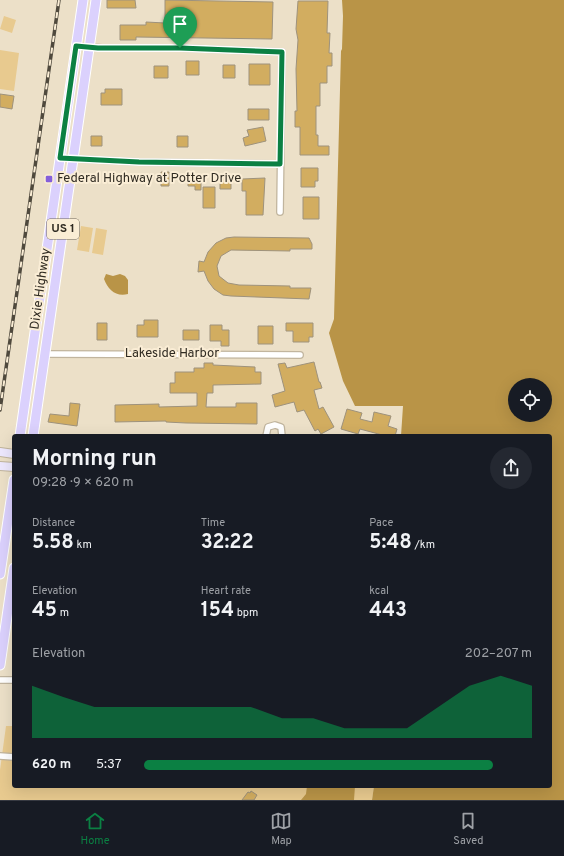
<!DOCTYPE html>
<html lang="en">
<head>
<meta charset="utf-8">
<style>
  :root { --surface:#171b24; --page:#242831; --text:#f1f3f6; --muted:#9ea1a6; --line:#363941; --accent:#0b8043 }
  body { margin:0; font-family:Overpass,sans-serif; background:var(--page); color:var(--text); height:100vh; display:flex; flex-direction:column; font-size:15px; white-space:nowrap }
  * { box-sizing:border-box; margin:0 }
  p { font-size:13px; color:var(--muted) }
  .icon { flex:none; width:22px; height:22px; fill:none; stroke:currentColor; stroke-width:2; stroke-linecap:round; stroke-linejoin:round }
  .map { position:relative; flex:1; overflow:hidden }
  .side { position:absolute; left:12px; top:434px; width:540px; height:354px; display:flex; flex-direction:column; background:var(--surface); border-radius:4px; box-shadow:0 4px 16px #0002 }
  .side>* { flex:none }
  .fabs { position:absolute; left:508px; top:378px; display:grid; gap:8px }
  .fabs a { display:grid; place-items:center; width:44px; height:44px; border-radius:50%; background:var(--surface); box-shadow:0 4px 16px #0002; font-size:20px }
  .pin { position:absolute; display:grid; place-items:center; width:34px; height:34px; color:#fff; margin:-41px -17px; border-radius:50% 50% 50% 0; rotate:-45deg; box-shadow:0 0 4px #0007 }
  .pin .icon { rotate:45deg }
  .round { display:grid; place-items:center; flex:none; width:42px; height:42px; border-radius:21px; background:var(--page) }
  .summary { display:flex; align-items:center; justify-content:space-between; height:68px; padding:0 20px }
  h1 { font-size:22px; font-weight:700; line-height:30px }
  .metrics { display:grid; grid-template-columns:repeat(3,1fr); gap:6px; height:68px; padding:4px 20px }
  .metrics div { display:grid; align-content:center }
  .metrics b { font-size:20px; font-weight:700 }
  .metrics small { font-size:11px; font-weight:400 }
  .metrics p { font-size:11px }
  .chart { height:112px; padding:8px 20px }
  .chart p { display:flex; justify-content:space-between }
  .chart svg { width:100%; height:72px; margin-top:4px; fill:var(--accent); opacity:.7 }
  ul { padding:0 20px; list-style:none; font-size:13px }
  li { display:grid; grid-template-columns:64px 48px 1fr; align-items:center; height:30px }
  li i { height:10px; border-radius:5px; background:var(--accent) }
  .menu { display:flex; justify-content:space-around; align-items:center; height:56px; border-top:1px solid var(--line); background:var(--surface); font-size:11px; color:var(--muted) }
  .menu a { display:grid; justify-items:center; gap:2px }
  .menu .current { color:var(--accent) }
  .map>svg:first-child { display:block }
  .green { fill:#e8ca8f }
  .water { fill:#b99447; fill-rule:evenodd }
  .building { fill:#d2ad60; stroke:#9e927c }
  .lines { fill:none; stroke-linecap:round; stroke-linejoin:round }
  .minor-casing { stroke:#c1b59e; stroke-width:8 }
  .secondary-casing { stroke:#c1b59e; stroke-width:10 }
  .primary-casing { stroke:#fff; stroke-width:11 }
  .minor { stroke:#fff; stroke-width:5.5 }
  .secondary { stroke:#ede8fe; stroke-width:8 }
  .primary { stroke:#dbd1fd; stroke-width:9 }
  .rail-casing { stroke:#4f493d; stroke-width:3.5 }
  .rail { stroke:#faedd5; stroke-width:2; stroke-dasharray:6; stroke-linecap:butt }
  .route-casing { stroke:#fff; stroke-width:8 }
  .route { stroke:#0b8043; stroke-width:5 }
  .poi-dot { fill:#845fda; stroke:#faedd5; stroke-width:1.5 }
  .labels { text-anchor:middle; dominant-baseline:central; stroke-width:4; stroke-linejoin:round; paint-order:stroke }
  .shield { fill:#faedd5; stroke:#6d6558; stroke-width:1 }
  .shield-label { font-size:12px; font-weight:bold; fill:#302b22 }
  .poi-label { font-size:13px; fill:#302b22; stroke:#faedd5; text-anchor:start }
  .street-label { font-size:13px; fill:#302b22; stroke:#faedd5 }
</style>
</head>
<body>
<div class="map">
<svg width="564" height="800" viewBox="0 0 564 800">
  <rect width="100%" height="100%" fill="#ece0c8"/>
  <path class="green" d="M 4,16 L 16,20 L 12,33 L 0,29 Z
    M 0,50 L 19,53 L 14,91 L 0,89 Z
    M 81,226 L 93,228 L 89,252 L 77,250 Z
    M 96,228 L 107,230 L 103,255 L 92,253 Z
    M 6,726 L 14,726 L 14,786 L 374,786 L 372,800 L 0,800 L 0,770 Z"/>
  <path class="water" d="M 342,0 L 564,0 L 564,800 L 372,800 L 374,786 L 550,786 L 550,436 L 401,436 L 403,406 L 355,406 L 343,381 L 329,333 L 334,319 L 341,51 L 342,49 L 343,16 ZM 515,385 L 545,385 L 545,415 L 515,415 Z
    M 106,274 L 113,276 L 120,274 L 125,276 L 128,280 L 128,294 C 116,297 108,290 104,279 Z
    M 307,786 L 355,786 L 354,800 L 301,800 L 306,794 Z"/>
  <path class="building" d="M 107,0 L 135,0 L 136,8 L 107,8 Z
    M 165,0 L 273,2 L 272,39 L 136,37 L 136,40 L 120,40 L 120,25 L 146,25 L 146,22 L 165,23 Z
    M 298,1 L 328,1 L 327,33 L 330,33 L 329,53 L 332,53 L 332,66 L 327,66 L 327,83 L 320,83 L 320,106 L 316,106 L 316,135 L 318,135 L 318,146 L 329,146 L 329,155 L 300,155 L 300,127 L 295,127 L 295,111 L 297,111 L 296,69 L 298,40 L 296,29 Z
    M 186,61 L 199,61 L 199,75 L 186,75 Z
    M 249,64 L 270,64 L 270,85 L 249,85 Z
    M 223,65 L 235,65 L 235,78 L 223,78 Z
    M 154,66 L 168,66 L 168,78 L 154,78 Z
    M 105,89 L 122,89 L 122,105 L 101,105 L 101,93 L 105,93 Z
    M 0,94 L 14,96 L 12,109 L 0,107 Z
    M 248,109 L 269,109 L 269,120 L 248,120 Z
    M 263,127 L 266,141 L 245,146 L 243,138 L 249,136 L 247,130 Z
    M 91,136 L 102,136 L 102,146 L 91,146 Z
    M 177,136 L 188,136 L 188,147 L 177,147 Z
    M 301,168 L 318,168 L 318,181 L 315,181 L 315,187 L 301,187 Z
    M 161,172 L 169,172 L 169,186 L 161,186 Z
    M 188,176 L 197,176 L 197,180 L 201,180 L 201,190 L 195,190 L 195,186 L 188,186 Z
    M 220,177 L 231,177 L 231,189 L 220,189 Z
    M 265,178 L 263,215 L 246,215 L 246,191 L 242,191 L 242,179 Z
    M 203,187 L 215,187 L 215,208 L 203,208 Z
    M 303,197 L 319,197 L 319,219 L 303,219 Z
    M 234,237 L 309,238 L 312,244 L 312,249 L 290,249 L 290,251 L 231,250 L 221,256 L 217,266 L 219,276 L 228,283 L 239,285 L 290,286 L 290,288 L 311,288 L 309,299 L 231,296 L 223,295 L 214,289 L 208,281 L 204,271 L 198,272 L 199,261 L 204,262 L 208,252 L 216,243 L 226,238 Z
    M 144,320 L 158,320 L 158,337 L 137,337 L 137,325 L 144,325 Z
    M 97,323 L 107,323 L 107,340 L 97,340 Z
    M 286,323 L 313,323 L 313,337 L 309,337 L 309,342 L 293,342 L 293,331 L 286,331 Z
    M 210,325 L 222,325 L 222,330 L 229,330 L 229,346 L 221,346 L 221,341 L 210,341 Z
    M 258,326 L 273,326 L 273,344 L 258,344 Z
    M 183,330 L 199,330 L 199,340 L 183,340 Z
    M 314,362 L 319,382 L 320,382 L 322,388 L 314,390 L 319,409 L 323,407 L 334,427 L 321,434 L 318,429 L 315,431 L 304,410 L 297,412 L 294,402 L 275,407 L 272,395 L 285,391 L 278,364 L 285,363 L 287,368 Z
    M 204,363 L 213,363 L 213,365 L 255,367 L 255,372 L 261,372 L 261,384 L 213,385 L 213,393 L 207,393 L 206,407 L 236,407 L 236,403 L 257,403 L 257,424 L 186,423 L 166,422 L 166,421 L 115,422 L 115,405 L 159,404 L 159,407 L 197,406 L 197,393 L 170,393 L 170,383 L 175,383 L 175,372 L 194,372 L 194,368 L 204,368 Z
    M 70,403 L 80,404 L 77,426 L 48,422 L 50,414 L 69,416 Z
    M 347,409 L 362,413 L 360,419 L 372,422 L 374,412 L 391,416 L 388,426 L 397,429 L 395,436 L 386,436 L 360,429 L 358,434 L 341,429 Z
    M 251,791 L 257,795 L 254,800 L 242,800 L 248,792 L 250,793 Z"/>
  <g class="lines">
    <g class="minor-casing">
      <path id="minor" d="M 76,46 L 102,48 L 180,48 L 282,52 L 280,212
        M 60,158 L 139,162 L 280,164
        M 45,354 L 300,355
        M 266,436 L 268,427 L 275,425 L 281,427 L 282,436
        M 0,680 L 14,680
        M 0,756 L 14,757"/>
    </g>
    <g class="secondary-casing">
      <path id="secondary" d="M 0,452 L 14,454
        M 0,466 L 14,467"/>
    </g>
    <g class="primary-casing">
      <path id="primary" d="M 20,436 L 83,0
        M 33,436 L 96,0
        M 0,574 L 14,480
        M 0,665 L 14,568"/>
    </g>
    <use href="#minor" class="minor"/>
    <use href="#secondary" class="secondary"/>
    <use href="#primary" class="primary"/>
    <g class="rail-casing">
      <path id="rail" d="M 0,410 L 59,0"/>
    </g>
    <use href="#rail" class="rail"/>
  </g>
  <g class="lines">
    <g class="route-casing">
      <path id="route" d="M 76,46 L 98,48 L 180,48 L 282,52 L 280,164 L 139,162 L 60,158 Z"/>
    </g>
    <use href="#route" class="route"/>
  </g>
  <rect class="poi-dot" x="45" y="175" width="8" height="8" rx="2"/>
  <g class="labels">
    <rect class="shield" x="47" y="219" width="32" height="20" rx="3"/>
    <g class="shield-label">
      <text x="63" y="229">US 1</text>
    </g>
    <g class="poi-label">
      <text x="57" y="179">Federal Highway at Potter Drive</text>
    </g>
    <g class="street-label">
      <text transform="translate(41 289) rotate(-82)">Dixie Highway</text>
      <text x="172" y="354">Lakeside Harbor</text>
    </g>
  </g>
</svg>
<div class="fabs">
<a><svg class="icon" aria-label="locate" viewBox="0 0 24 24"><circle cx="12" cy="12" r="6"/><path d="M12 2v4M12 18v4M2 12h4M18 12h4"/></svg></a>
</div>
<div class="pin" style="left:180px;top:48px;background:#1e9e55"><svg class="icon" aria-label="arrive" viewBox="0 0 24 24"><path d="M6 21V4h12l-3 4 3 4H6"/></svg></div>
<section class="side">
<div class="summary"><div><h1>Morning run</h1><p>09:28 · 9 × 620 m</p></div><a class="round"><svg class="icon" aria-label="share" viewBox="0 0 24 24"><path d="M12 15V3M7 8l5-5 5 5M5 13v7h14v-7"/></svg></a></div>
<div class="metrics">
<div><p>Distance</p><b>5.58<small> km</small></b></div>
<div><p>Time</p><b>32:22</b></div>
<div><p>Pace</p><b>5:48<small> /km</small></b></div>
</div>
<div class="metrics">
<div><p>Elevation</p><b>45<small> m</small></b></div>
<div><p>Heart rate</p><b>154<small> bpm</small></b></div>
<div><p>kcal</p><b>443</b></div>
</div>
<div class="chart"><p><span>Elevation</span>202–207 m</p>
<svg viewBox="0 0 160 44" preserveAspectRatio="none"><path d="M0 44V12L10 19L20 25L30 25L40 25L50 25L60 25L70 25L80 32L90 32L100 38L110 38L120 38L130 25L140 12L150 6L160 12V44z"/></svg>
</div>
<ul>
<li><b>620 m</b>5:37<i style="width:90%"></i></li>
</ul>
</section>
</div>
<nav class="menu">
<a class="current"><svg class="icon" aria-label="home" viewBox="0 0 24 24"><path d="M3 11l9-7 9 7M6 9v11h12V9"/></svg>Home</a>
<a><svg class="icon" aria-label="map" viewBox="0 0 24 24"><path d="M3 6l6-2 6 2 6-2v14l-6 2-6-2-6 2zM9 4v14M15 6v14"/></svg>Map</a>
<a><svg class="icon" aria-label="saved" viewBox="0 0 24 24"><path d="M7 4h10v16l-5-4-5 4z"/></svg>Saved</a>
</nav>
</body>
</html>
